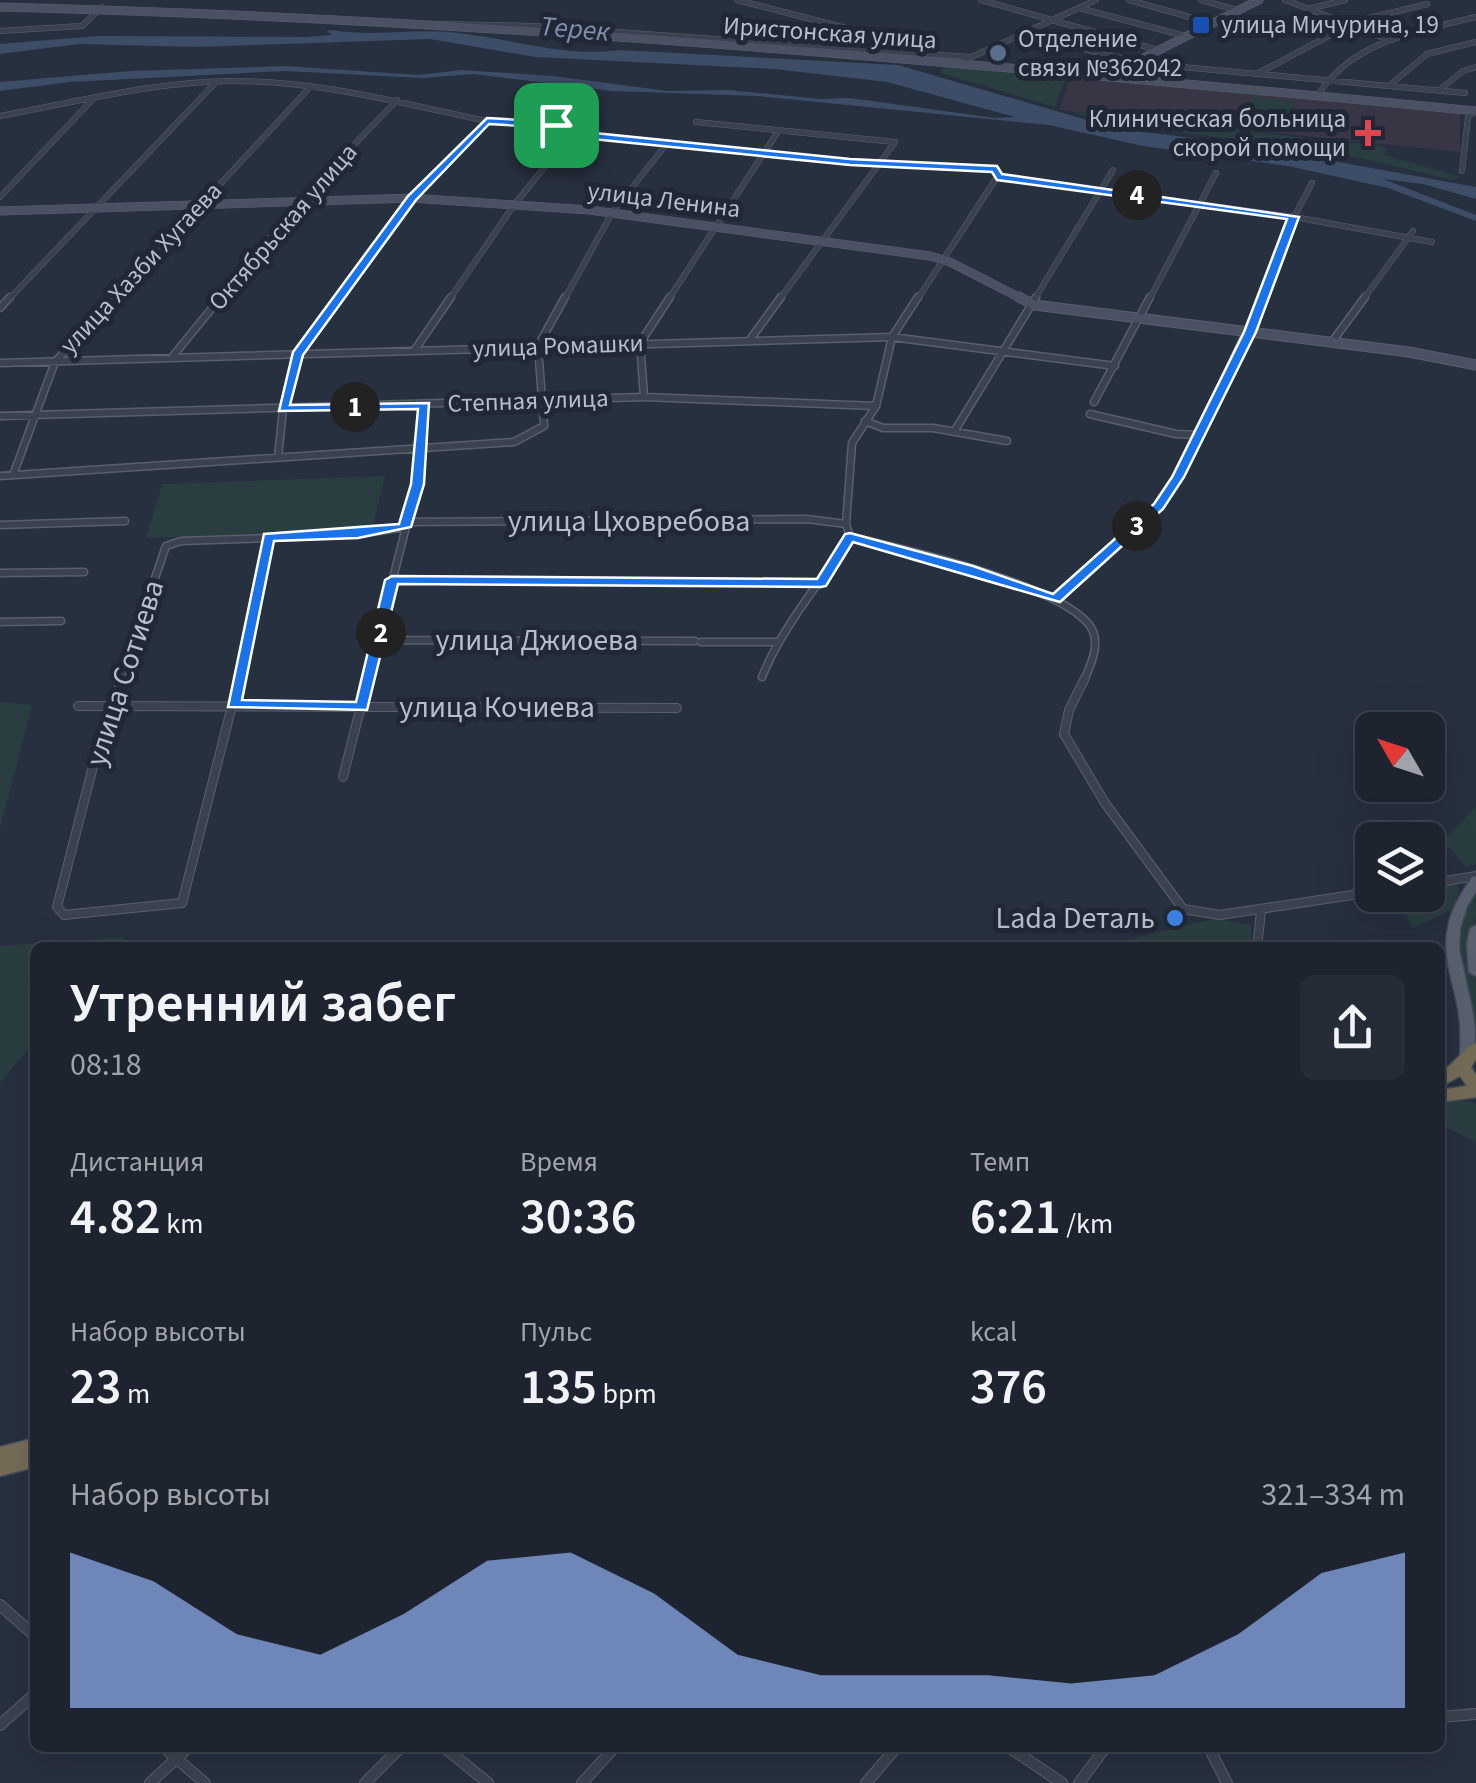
<!DOCTYPE html>
<html lang="ru">
<head>
<meta charset="utf-8">
<style>
  :root { --surface:#1d242f; --page:#252c37; --text:#f1f3f6; --muted:#a0a4aa; --line:#3b414b; --accent:#93b2f3 }
  body { margin:0; font-family:"Source Sans 3",sans-serif; background:var(--page); color:var(--text); height:100vh; display:flex; flex-direction:column; font-size:38px; white-space:nowrap }
  * { box-sizing:border-box; margin:0 }
  p { font-size:32px; color:var(--muted) }
  .icon { flex:none; width:55px; height:55px; fill:none; stroke:currentColor; stroke-width:2; stroke-linecap:round; stroke-linejoin:round }
  .map { position:relative; flex:1; overflow:hidden }
  .side { position:absolute; left:30px; top:942px; width:1415px; height:810px; display:flex; flex-direction:column; background:var(--surface); border-radius:15px; box-shadow:0 10px 40px #0002,0 0 0 2px var(--line) }
  .side>* { flex:none }
  .needle { width:65px; rotate:309deg }
  .controls { position:absolute; left:1355px; top:712px; display:grid; gap:20px }
  .controls a { display:grid; place-items:center; width:90px; height:90px; border-radius:15px; background:var(--surface); box-shadow:0 10px 40px #0002,0 0 0 2px var(--line); font-size:50px }
  .pin { position:absolute; display:grid; place-items:center; width:85px; height:85px; color:#fff; margin:-42px; border-radius:20px; box-shadow:0 5px 15px #0006 }
  .km { position:absolute; width:50px; height:50px; margin:-25px; border-radius:50%; background:#222; color:#fff; font-size:28px; line-height:50px; text-align:center }
  .round { display:grid; place-items:center; flex:none; width:105px; height:105px; border-radius:15px; background:var(--page) }
  .summary { display:flex; align-items:center; justify-content:space-between; height:170px; padding:0 40px }
  h1 { font-size:55px; font-weight:600; line-height:75px }
  .stats { display:grid; grid-template-columns:repeat(3,1fr); gap:15px; height:170px; padding:10px 40px }
  .stats div { display:grid; align-content:center }
  .stats b { font-size:50px; font-weight:600 }
  .stats small { font-size:28px; font-weight:400 }
  .stats p { font-size:28px }
  .chart { height:280px; padding:20px 40px }
  .chart p { display:flex; justify-content:space-between }
  .chart svg { width:100%; height:180px; margin-top:10px; fill:var(--accent); opacity:.7 }
  .map>svg:first-child { display:block }
  .medical { fill:#383644 }
  .green { fill:#2a3e41 }
  .water { fill:#3d4c67 }
  .lines { fill:none; stroke-linecap:round; stroke-linejoin:round }
  .street-far3-casing { stroke:#59606d; stroke-width:6 }
  .street-far2-casing { stroke:#59606d; stroke-width:9 }
  .street-far1-casing { stroke:#59606d; stroke-width:10 }
  .street-casing { stroke:#59606d; stroke-width:12 }
  .secondary-far1-casing { stroke:#59606d; stroke-width:9 }
  .secondary-casing { stroke:#59606d; stroke-width:11 }
  .primary-casing { stroke:#444b59; stroke-width:3 }
  .highway-casing { stroke:#464d5a; stroke-width:3 }
  .street-far3 { stroke:#3b424f; stroke-width:5 }
  .street-far2 { stroke:#3b424f; stroke-width:6 }
  .street-far1 { stroke:#3b424f; stroke-width:8 }
  .street { stroke:#3b424f; stroke-width:10 }
  .secondary-far1 { stroke:#495162; stroke-width:8 }
  .secondary { stroke:#495162; stroke-width:9 }
  .primary { fill:#59616f; fill-rule:evenodd }
  .highway { fill:#756c58; fill-rule:evenodd }
  .route { fill:#1a73e8; stroke:#fff; stroke-width:2.5; fill-rule:evenodd }
  .transit-dot { fill:#1a4fb4; stroke:#202735; stroke-width:4 }
  .service-dot { fill:#5c6f8a; stroke:#202735; stroke-width:4 }
  .health-dot { fill:#e0444e; stroke:#202735; stroke-width:4 }
  .shop-dot { fill:#3f7fe0; stroke:#202735; stroke-width:4 }
  .labels { text-anchor:middle; dominant-baseline:central; stroke-width:10; stroke-linejoin:round; paint-order:stroke }
  .far-poi-label { font-size:25px; fill:#b7bdca; stroke:#202735; text-anchor:start }
  .far-street-label { font-size:25px; fill:#b7bdca; stroke:#202735 }
  .far-water-label { font-size:28px; font-style:italic; fill:#8091b0; stroke:#202735 }
  .street-label { font-size:30px; fill:#b7bdca; stroke:#202735 }
  .poi-label { font-size:30px; fill:#b7bdca; stroke:#202735; text-anchor:end }
</style>
</head>
<body>
<div class="map">
<svg width="1476" height="1783" viewBox="0 0 1476 1783">
  <rect width="100%" height="100%" fill="#27303f"/>
  <path class="medical" d="M 1071,77 L 1460,114 L 1460,152 L 1059,110 Z"/>
  <path class="green" d="M 942,65 L 1066,76 L 1055,107 L 941,73 Z
    M 1253,97 L 1294,101 L 1292,111 L 1300,112 L 1296,126 L 1247,121 Z
    M 1073,112 L 1379,146 L 1387,149 L 1384,155 L 1461,177 L 1452,180 L 1339,153 L 1100,122 Z
    M 385,476 L 372,530 L 146,538 L 162,484 Z
    M 0,702 L 32,705 L 0,828 Z
    M 1476,806 L 1476,864 L 1466,867 L 1444,841 Z
    M 1454,882 L 1459,888 L 1455,908 L 1413,928 L 1403,909 L 1415,907 L 1418,902 L 1405,895 L 1428,895 L 1428,884 Z
    M 1476,888 L 1476,916 L 1469,943 L 1476,985 L 1476,1031 L 1456,958 L 1458,925 Z
    M 1213,919 L 1251,925 L 1251,947 L 1133,947 L 1127,940 Z
    M 125,937 L 116,947 L 35,948 L 35,1042 L 0,1082 L 0,946 Z
    M 1454,1098 L 1476,1104 L 1476,1142 L 1440,1124 L 1440,1100 Z"/>
  <path class="water" d="M 332,30 C 371,37 410,29 449,32 C 508,37 562,58 620,50 L 898,65 L 1118,129 L 1235,143 L 1476,187 L 1476,199 L 1423,184 L 1383,179 L 1476,215 L 1476,221 L 1388,188 L 1288,166 L 1143,146 L 1049,125 L 757,96 L 612,91 L 474,74 L 423,78 L 285,71 L 70,82 L 0,91 L 0,82 L 130,71 L 286,66 L 418,75 L 462,70 L 553,76 L 668,91 L 728,90 L 821,99 L 850,98 L 995,118 L 1015,117 L 887,82 L 774,69 L 535,57 L 430,39 L 198,47 L 79,44 L 0,54 L 0,44 L 98,36 L 307,37 L 332,35 L 327,31 Z"/>
  <g class="lines">
    <g class="street-far3-casing">
      <path id="street-far3" d="M 737,0 L 846,28 L 838,47
        M 981,0 L 1158,50
        M 1129,0 L 1211,23
        M 1201,0 L 1237,10
        M 1285,0 L 1387,39
        M 1079,8 L 1185,36
        M 1308,9 L 1345,0
        M 444,24 L 533,26 L 969,57
        M 1345,24 L 1427,4
        M 0,31 L 82,26 L 102,7
        M 1025,33 L 1134,62
        M 965,60 L 1096,0
        M 1149,64 L 1465,93
        M 1257,74 L 1349,25
        M 1391,84 L 1427,54 L 1476,42
        M 1439,90 L 1463,71 L 1476,67
        M 1318,95 C 1352,41 1418,31 1476,17
        M 0,116 C 77,102 156,81 234,81 C 320,81 399,103 482,120 C 513,126 544,119 572,133 L 850,162 L 997,169 L 997,177 L 1294,217 L 1432,242
        M 696,122 L 895,142 L 779,300
        M 1462,171 L 1468,117 L 1476,109
        M 0,197 L 94,98
        M 8,300 L 216,82
        M 113,300 L 311,86
        M 219,300 L 301,200 L 397,100
        M 338,300 L 412,198 L 487,121
        M 449,300 L 514,205 L 572,133
        M 564,300 L 612,213 L 668,142
        M 668,300 L 779,130
        M 917,300 L 997,177
        M 1034,300 L 1113,170
        M 1149,300 L 1216,173
        M 1262,300 L 1294,217 L 1312,183
        M 1363,300 L 1413,231"/>
    </g>
    <g class="street-far2-casing">
      <path id="street-far2" d="M 0,308 L 10,297
        M 749,341 L 781,297
        M 1332,342 L 1365,297
        M 414,351 L 451,297
        M 173,356 L 221,297
        M 0,363 L 892,337 L 1115,366
        M 644,397 L 640,343 L 670,297
        M 1094,402 L 1150,297
        M 1090,414 L 1176,434 L 1199,435
        M 0,416 L 644,397 L 876,406
        M 865,421 L 883,428 L 933,428 L 1007,441
        M 954,432 L 1036,297
        M 278,457 L 283,409 L 297,355 L 339,297
        M 13,475 L 55,362 L 115,297
        M 0,476 L 514,442 L 544,426 L 538,346 L 565,297
        M 406,522 L 807,519 L 846,524 L 850,537 C 820,583 782,627 762,677
        M 846,524 L 852,443 L 876,406 L 892,337 L 918,297
        M 0,525 L 125,521
        M 850,537 C 900,548 1068,586 1092,629 C 1100,645 1091,665 1084,680
        M 268,538 L 358,534 L 405,527
        M 0,573 L 84,572
        M 392,580 L 821,583
        M 1055,599 L 1158,506 L 1178,477 L 1263,297
        M 0,622 L 61,621
        M 379,640 L 695,641
        M 701,642 L 776,642
        M 120,680 L 166,546 L 181,541 L 268,538
        M 239,680 L 268,538
        M 367,680 L 417,484 L 425,405"/>
    </g>
    <g class="street-far1-casing">
      <path id="street-far1" d="M 121,678 L 116,706 L 101,735 L 57,907 L 64,915 L 182,903 L 239,678
        M 1085,678 L 1069,710 L 1064,734 L 1105,803 L 1183,909 L 1220,915 L 1372,892
        M 78,706 L 677,708
        M 343,777 L 368,678
        M 1428,884 L 1476,876
        M 1257,948 L 1261,911"/>
    </g>
    <g class="street-casing">
      <path id="street" d="M 0,1605 L 35,1636
        M 1440,1717 L 1476,1714
        M 0,1725 L 35,1694
        M 164,1748 L 205,1783
        M 445,1748 L 488,1783
        M 1010,1748 L 1062,1783
        M 1209,1748 L 1227,1783
        M 150,1783 L 188,1748
        M 365,1783 L 400,1748
        M 582,1783 L 614,1748
        M 866,1783 L 896,1748
        M 1079,1783 L 1105,1748"/>
    </g>
    <g class="secondary-far1-casing">
      <path id="secondary-far1" d="M 0,7 C 493,19 985,64 1476,111
        M 1113,73 L 1259,0
        M 0,211 L 412,198 L 589,210 L 930,256 L 950,262 L 1024,300"/>
    </g>
    <g class="secondary-casing">
      <path id="secondary" d="M 1019,297 L 1034,305 L 1409,352 L 1476,365"/>
    </g>
    <g class="primary-casing">
      <path id="primary" d="M 1476,876 L 1476,891 L 1467,906 L 1460,928 L 1459,949 L 1472,1009 L 1475,1031 L 1474,1056 L 1472,1059 L 1462,1059 L 1460,1056 C 1461,1040 1461,1024 1458,1008 C 1453,981 1442,955 1448,928 C 1451,909 1462,893 1472,877 Z
        M 1476,925 L 1476,976 L 1469,972 L 1467,945 L 1470,929 Z"/>
    </g>
    <g class="highway-casing">
      <path id="highway" d="M 1476,1043 L 1476,1059 L 1471,1067 L 1476,1075 L 1476,1097 L 1440,1102 L 1440,1090 L 1467,1086 L 1460,1076 L 1440,1087 L 1440,1073 C 1455,1064 1462,1049 1476,1043 Z
        M 35,1438 L 35,1467 L 0,1476 L 0,1447 Z"/>
    </g>
    <use href="#street-far3" class="street-far3"/>
    <use href="#street-far2" class="street-far2"/>
    <use href="#street-far1" class="street-far1"/>
    <use href="#street" class="street"/>
    <use href="#secondary-far1" class="secondary-far1"/>
    <use href="#secondary" class="secondary"/>
    <use href="#primary" class="primary"/>
    <use href="#highway" class="highway"/>
  </g>
  <path class="route" d="M 487,118 L 556,122 L 575,131 L 850,159 L 997,166 L 1002,174 L 1299,217 L 1256,332 L 1184,477 L 1163,509 L 1060,602 L 853,542 L 826,586 L 821,587 L 398,584 L 367,710 L 228,707 L 264,534 L 399,524 L 411,484 L 418,409 L 279,411 L 293,352 L 408,196 ZM 489,124 L 554,128 L 572,137 L 850,165 L 992,172 L 997,180 L 1287,219 L 1244,332 L 1172,477 L 1154,504 L 1053,594 L 973,566 L 850,533 L 845,534 L 817,579 L 392,576 L 385,580 L 356,702 L 242,700 L 274,541 L 358,538 L 411,527 L 424,484 L 429,403 L 290,405 L 303,355 L 416,200 Z"/>
  <rect class="transit-dot" x="1191" y="15" width="20" height="20" rx="5"/>
  <circle class="service-dot" cx="998" cy="53" r="10"/>
  <path class="health-dot" d="M1363 118h10v10h10v10h-10v10h-10v-10h-10v-10h10z"/>
  <circle class="shop-dot" cx="1175" cy="918" r="10"/>
  <g class="labels">
    <g class="far-poi-label">
      <text x="1221" y="25">улица Мичурина, 19</text>
      <text x="1018" y="39">Отделение<tspan x="1018" dy="29">связи №362042</tspan></text>
      <text x="1346" y="119" text-anchor="end">Клиническая больница<tspan x="1346" dy="29">скорой помощи</tspan></text>
    </g>
    <g class="far-street-label">
      <text transform="translate(830 33) rotate(4)">Иристонская улица</text>
      <text transform="translate(664 200) rotate(7)">улица Ленина</text>
      <text transform="translate(283 227) rotate(-49)">Октябрьская улица</text>
      <text transform="translate(141 268) rotate(-47)">улица Хазби Хугаева</text>
      <text transform="translate(558 346) rotate(-2)">улица Ромашки</text>
      <text transform="translate(528 401) rotate(-2)">Степная улица</text>
    </g>
    <g class="far-water-label">
      <text transform="translate(575 29) rotate(5)">Терек</text>
    </g>
    <g class="street-label">
      <text x="629" y="521">улица Цховребова</text>
      <text x="537" y="640">улица Джиоева</text>
      <text transform="translate(125 673) rotate(-72)">улица Сотиева</text>
      <text x="497" y="707">улица Кочиева</text>
    </g>
    <g class="poi-label">
      <text x="1155" y="918">Lada Dеталь</text>
    </g>
  </g>
</svg>
<div class="controls">
<a><svg class="needle" viewBox="-14 -14 28 28"><path d="M0-13l5 13h-10z" fill="#e53935"/><path d="M0 13l5-13h-10z" fill="#a0a4aa"/></svg></a>
<a><svg class="icon" aria-label="layers" viewBox="0 0 24 24"><path d="M12 4l9 5-9 5-9-5zM3 14l9 5 9-5"/></svg></a>
</div>
<div class="pin" style="left:556px;top:125px;background:#1e9e55"><svg class="icon" aria-label="arrive" viewBox="0 0 24 24"><path d="M6 21V4h12l-3 4 3 4H6"/></svg></div>
<b class="km" style="left:355px;top:407px">1</b>
<b class="km" style="left:381px;top:633px">2</b>
<b class="km" style="left:1137px;top:526px">3</b>
<b class="km" style="left:1137px;top:195px">4</b>
<section class="side">
<div class="summary"><div><h1>Утренний забег</h1><p>08:18</p></div><a class="round"><svg class="icon" aria-label="share" viewBox="0 0 24 24"><path d="M12 15V3M7 8l5-5 5 5M5 13v7h14v-7"/></svg></a></div>
<div class="stats">
<div><p>Дистанция</p><b>4.82<small> km</small></b></div>
<div><p>Время</p><b>30:36</b></div>
<div><p>Темп</p><b>6:21<small> /km</small></b></div>
</div>
<div class="stats">
<div><p>Набор высоты</p><b>23<small> m</small></b></div>
<div><p>Пульс</p><b>135<small> bpm</small></b></div>
<div><p>kcal</p><b>376</b></div>
</div>
<div class="chart"><p><span>Набор высоты</span>321–334 m</p>
<svg viewBox="0 0 160 44" preserveAspectRatio="none"><path d="M0 44V6L10 13L20 26L30 31L40 21L50 8L60 6L70 16L80 31L90 36L100 36L110 36L120 38L130 36L140 26L150 11L160 6V44z"/></svg>
</div>
</section>
</div>
</body>
</html>
